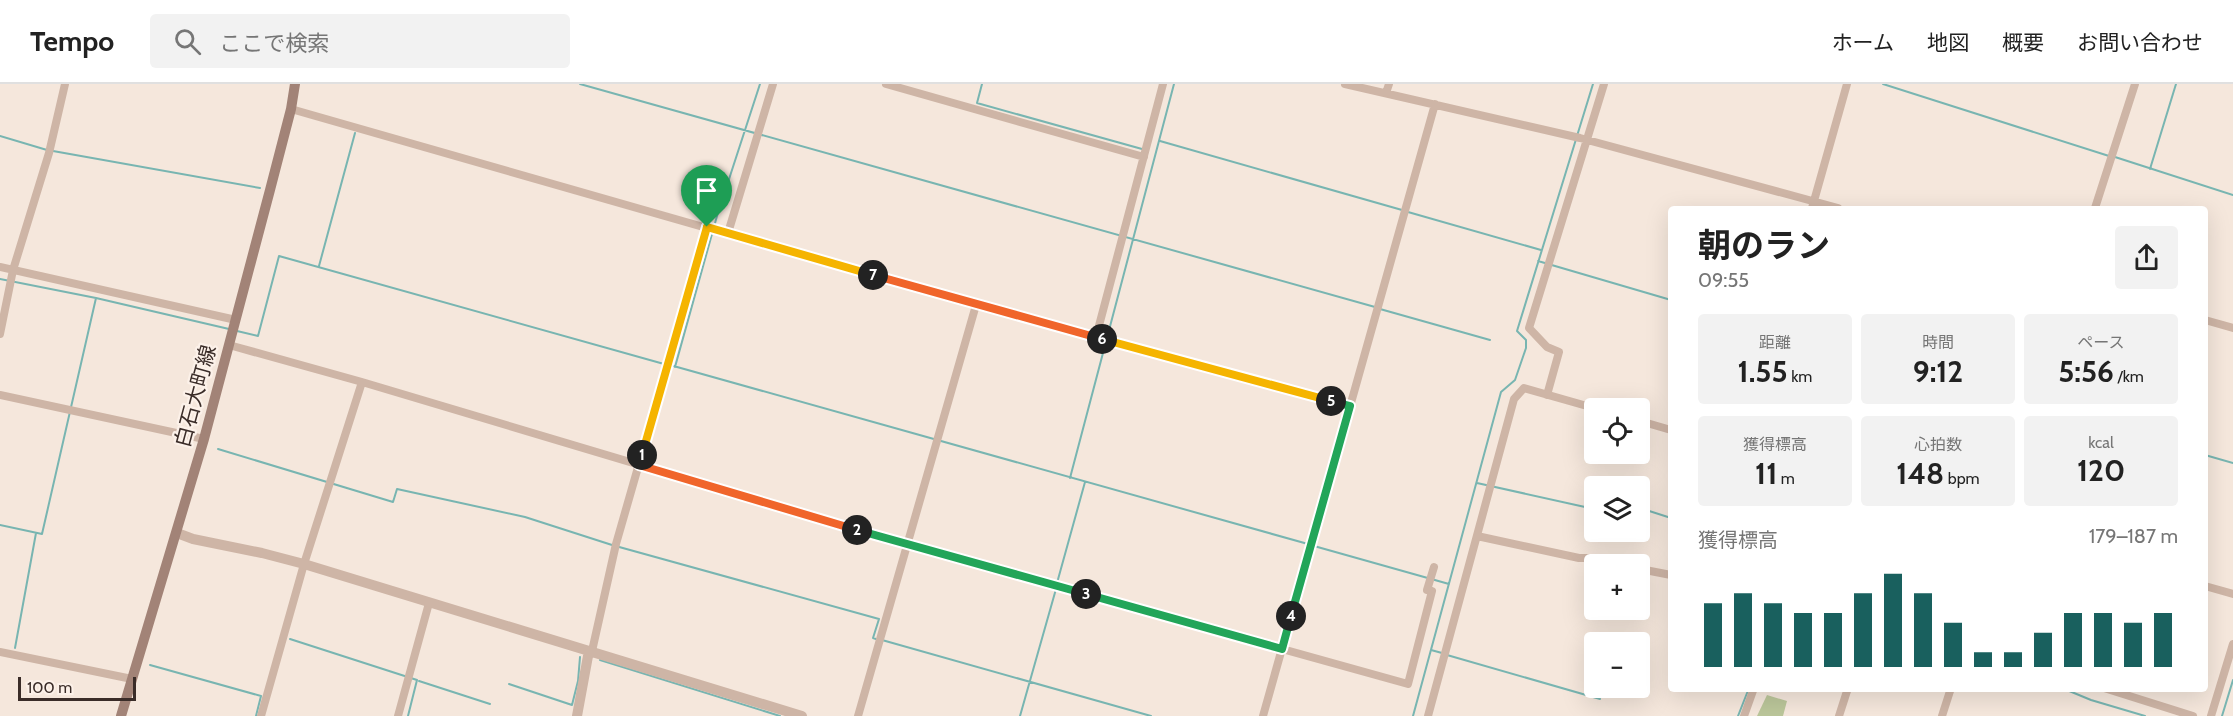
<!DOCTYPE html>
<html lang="ja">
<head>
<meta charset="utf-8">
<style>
  :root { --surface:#fff; --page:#f2f2f2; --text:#222; --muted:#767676; --line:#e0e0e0; --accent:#19605e }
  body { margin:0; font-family:Cabin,"Noto Sans JP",sans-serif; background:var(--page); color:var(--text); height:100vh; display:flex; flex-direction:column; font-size:22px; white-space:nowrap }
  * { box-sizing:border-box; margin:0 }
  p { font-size:20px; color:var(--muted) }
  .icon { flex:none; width:33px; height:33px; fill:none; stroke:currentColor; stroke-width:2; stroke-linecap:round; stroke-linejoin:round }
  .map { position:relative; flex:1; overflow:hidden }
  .drawer { position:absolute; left:1668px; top:122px; width:540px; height:486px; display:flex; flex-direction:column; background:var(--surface); border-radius:6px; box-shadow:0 6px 24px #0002 }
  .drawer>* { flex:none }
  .tools { position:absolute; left:1584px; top:314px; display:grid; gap:12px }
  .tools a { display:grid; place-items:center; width:66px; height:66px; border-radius:6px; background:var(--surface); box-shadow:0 6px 24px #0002; font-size:30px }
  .scale { position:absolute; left:18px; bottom:15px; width:118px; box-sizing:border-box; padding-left:6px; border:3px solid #3a2c28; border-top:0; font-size:16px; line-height:21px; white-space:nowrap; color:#3a2c28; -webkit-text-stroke:4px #fcf1e9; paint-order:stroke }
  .pin { position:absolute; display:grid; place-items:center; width:51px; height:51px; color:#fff; margin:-62px -26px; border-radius:50% 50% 50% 0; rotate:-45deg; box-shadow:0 0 6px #0007 }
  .pin .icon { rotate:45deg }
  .km { position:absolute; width:30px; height:30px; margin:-15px; border-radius:50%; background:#222; color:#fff; font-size:16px; line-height:30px; text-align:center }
  .round { display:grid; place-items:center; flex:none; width:63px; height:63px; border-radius:6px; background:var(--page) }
  .overview { display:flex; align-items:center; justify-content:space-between; height:102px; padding:0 30px }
  h1 { font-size:33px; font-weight:700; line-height:45px }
  .stats { display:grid; grid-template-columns:repeat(3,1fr); gap:9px; height:102px; padding:6px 30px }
  .stats div { display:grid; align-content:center; border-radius:6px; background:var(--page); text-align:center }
  .stats b { font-size:30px; font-weight:700 }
  .stats small { font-size:16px; font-weight:400 }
  .stats p { font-size:16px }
  .chart { height:168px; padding:12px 30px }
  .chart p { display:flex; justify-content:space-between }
  .chart svg { width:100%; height:108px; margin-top:6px; stroke:var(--accent); stroke-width:6 }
  header { display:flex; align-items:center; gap:36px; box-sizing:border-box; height:84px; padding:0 30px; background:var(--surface); border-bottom:2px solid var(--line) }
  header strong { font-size:28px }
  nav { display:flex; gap:33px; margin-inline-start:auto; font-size:21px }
  .search { width:420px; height:54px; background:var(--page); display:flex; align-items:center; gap:15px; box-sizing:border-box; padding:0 21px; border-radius:6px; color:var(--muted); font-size:22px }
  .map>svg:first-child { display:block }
  .green { fill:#bbc69a }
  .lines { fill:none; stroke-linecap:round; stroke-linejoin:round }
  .stream { stroke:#78b5b1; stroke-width:2 }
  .minor { stroke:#ceb5a6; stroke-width:8 }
  .tertiary { stroke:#ceb5a6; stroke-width:10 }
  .secondary { stroke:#a28377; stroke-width:10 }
  .split-1-casing { stroke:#fff; stroke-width:12 }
  .split-2-casing { stroke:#fff; stroke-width:12 }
  .split-3-casing { stroke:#fff; stroke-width:12 }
  .split-4-casing { stroke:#fff; stroke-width:12 }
  .split-5-casing { stroke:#fff; stroke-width:12 }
  .split-6-casing { stroke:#fff; stroke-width:12 }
  .split-7-casing { stroke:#fff; stroke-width:12 }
  .split-8-casing { stroke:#fff; stroke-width:12 }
  .split-1 { stroke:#f5b400; stroke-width:8 }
  .split-2 { stroke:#f0652b; stroke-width:8 }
  .split-3 { stroke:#22a559; stroke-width:8 }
  .split-4 { stroke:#22a559; stroke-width:8 }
  .split-5 { stroke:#22a559; stroke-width:8 }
  .split-6 { stroke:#f5b400; stroke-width:8 }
  .split-7 { stroke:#f0652b; stroke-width:8 }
  .split-8 { stroke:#f5b400; stroke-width:8 }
  .labels { text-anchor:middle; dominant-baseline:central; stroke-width:4.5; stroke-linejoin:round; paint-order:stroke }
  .street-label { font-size:21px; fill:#3a2c28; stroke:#fcf1e9 }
</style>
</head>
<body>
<header>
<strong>Tempo</strong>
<div class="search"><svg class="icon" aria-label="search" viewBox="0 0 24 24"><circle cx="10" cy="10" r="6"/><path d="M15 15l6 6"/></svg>ここで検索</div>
<nav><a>ホーム</a><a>地図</a><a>概要</a><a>お問い合わせ</a></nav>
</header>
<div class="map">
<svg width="2233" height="632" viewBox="0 0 2233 632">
  <rect width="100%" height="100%" fill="#f5e7dc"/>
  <path class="green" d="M 1767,611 L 1787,617 L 1783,632 L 1757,632 Z"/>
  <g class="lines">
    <path class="stream" d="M 580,0 L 1375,223
      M 982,0 L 977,19 L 1142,65
      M 1883,0 L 2109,72
      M 0,52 L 47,66
      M 1160,57 L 1402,126
      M 53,67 L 260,104
      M 2115,73 L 2233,111
      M 2150,85 L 2176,0
      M 1408,128 L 1541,166
      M 1538,177 L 1671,216
      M 319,182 L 355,49
      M 0,195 L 96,214 L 229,245
      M 1380,225 L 1490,256
      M 237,247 L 258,252 L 279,172 L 664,280
      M 670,281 L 1308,460
      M 675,283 L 717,132 L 760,0
      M 218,365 L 393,418 L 397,405 L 525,433 L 612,461 L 879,535 L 873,554 L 876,555
      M 2205,371 L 2233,379
      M 1070,394 L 1174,0
      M 1477,399 L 1594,425
      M 1640,424 L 1671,434
      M 0,441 L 42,450 L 96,214
      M 1314,462 L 1449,500
      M 1057,499 L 1085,398
      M 290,555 L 417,596 L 408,632
      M 882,556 L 1151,632
      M 15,564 L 36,449
      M 1431,566 L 1442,569
      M 1447,571 L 1600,615
      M 600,576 L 780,632
      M 150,581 L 261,612 L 256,632
      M 419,597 L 490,620
      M 509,600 L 572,621 L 578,597 L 580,573
      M 2062,604 L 2091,616 L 2145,632
      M 1020,632 L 1056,505
      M 1413,632 L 1501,308 L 1515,296 L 1526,264 L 1526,256 L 1517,247 L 1593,0
      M 1738,632 L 1749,604
      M 2222,632 L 2233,596"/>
    <path class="minor" d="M 886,0 L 1144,73
      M 1345,0 L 1580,54 L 1838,124
      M 1386,9 L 1389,0
      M 291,25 L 976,221 L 1350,322
      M 1812,124 L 1847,0
      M 2095,124 L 2135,0
      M 728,149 L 773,0
      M 0,183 L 236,236
      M 2205,236 L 2233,244
      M 0,250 L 13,186 L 49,69 L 65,0
      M 1096,253 L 1163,0
      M 229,261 L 362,298 L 908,461 L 1408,600 L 1432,507 L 1427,506 L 1434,483
      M 0,311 L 204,355
      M 1547,311 L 1559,268 L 1547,263 L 1529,244 L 1604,0
      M 1640,337 L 1671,346
      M 1477,452 L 1579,474 L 1591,474 L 1618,480
      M 1640,485 L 1671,491
      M 2205,502 L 2233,510
      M 592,567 L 616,460 L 707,143
      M 0,568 L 132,595
      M 2104,604 L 2193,632
      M 261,632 L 304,480 L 362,298
      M 398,632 L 429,519
      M 858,632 L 976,221
      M 1263,632 L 1435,20
      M 1428,632 L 1514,315 L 1524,304 L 1594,324
      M 1744,632 L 1754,604
      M 1839,632 L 1848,604
      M 1942,632 L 1951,604
      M 2211,632 L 2233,560"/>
    <path class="tertiary" d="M 177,449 L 193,455 L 262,469 L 304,480 L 802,632
      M 577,632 L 588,572 L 592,567"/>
    <path class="secondary" d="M 121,632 L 204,355 L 270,106 L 291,25 L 295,0"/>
  </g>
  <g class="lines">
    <g class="split-1-casing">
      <path id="split-1" d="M 642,371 L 707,143"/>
    </g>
    <g class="split-2-casing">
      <path id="split-2" d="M 642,371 L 639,381 L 857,446"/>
    </g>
    <g class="split-3-casing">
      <path id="split-3" d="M 857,446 L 1086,510"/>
    </g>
    <g class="split-4-casing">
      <path id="split-4" d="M 1086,510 L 1282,565 L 1291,532"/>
    </g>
    <g class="split-5-casing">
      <path id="split-5" d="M 1291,532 L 1350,322 L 1331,317"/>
    </g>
    <g class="split-6-casing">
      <path id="split-6" d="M 1102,255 L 1331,317"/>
    </g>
    <g class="split-7-casing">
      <path id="split-7" d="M 873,191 L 1102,255"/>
    </g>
    <g class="split-8-casing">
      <path id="split-8" d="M 707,143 L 873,191"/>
    </g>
    <use href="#split-1" class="split-1"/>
    <use href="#split-2" class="split-2"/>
    <use href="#split-3" class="split-3"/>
    <use href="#split-4" class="split-4"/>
    <use href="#split-5" class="split-5"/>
    <use href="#split-6" class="split-6"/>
    <use href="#split-7" class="split-7"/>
    <use href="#split-8" class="split-8"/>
  </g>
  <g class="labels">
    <g class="street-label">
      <text transform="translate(195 312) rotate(-75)">白石大町線</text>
    </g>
  </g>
</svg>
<div class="tools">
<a><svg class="icon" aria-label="locate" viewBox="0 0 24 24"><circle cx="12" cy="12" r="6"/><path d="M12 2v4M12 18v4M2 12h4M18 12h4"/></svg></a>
<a><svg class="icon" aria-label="layers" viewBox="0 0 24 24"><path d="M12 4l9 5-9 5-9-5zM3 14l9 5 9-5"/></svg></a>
<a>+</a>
<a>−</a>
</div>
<div class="scale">100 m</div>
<div class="pin" style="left:707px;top:143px;background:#1e9e55"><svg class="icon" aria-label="arrive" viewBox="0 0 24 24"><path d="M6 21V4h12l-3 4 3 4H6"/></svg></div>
<b class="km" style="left:642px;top:371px">1</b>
<b class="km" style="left:857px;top:446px">2</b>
<b class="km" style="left:1086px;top:510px">3</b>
<b class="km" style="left:1291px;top:532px">4</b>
<b class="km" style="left:1331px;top:317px">5</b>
<b class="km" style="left:1102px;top:255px">6</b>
<b class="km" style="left:873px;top:191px">7</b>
<section class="drawer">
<div class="overview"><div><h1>朝のラン</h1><p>09:55</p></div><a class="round"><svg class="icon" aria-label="share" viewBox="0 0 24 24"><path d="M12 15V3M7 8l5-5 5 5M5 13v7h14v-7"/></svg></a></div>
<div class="stats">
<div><p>距離</p><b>1.55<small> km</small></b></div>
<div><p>時間</p><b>9:12</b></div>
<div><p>ペース</p><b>5:56<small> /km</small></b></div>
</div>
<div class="stats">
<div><p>獲得標高</p><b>11<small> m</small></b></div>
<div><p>心拍数</p><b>148<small> bpm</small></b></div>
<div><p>kcal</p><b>120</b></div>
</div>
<div class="chart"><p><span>獲得標高</span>179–187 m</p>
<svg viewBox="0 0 160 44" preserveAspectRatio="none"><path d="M5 44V18M15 44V14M25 44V18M35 44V22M45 44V22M55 44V14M65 44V6M75 44V14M85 44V26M95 44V38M105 44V38M115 44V30M125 44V22M135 44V22M145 44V26M155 44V22"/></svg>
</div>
</section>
</div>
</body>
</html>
